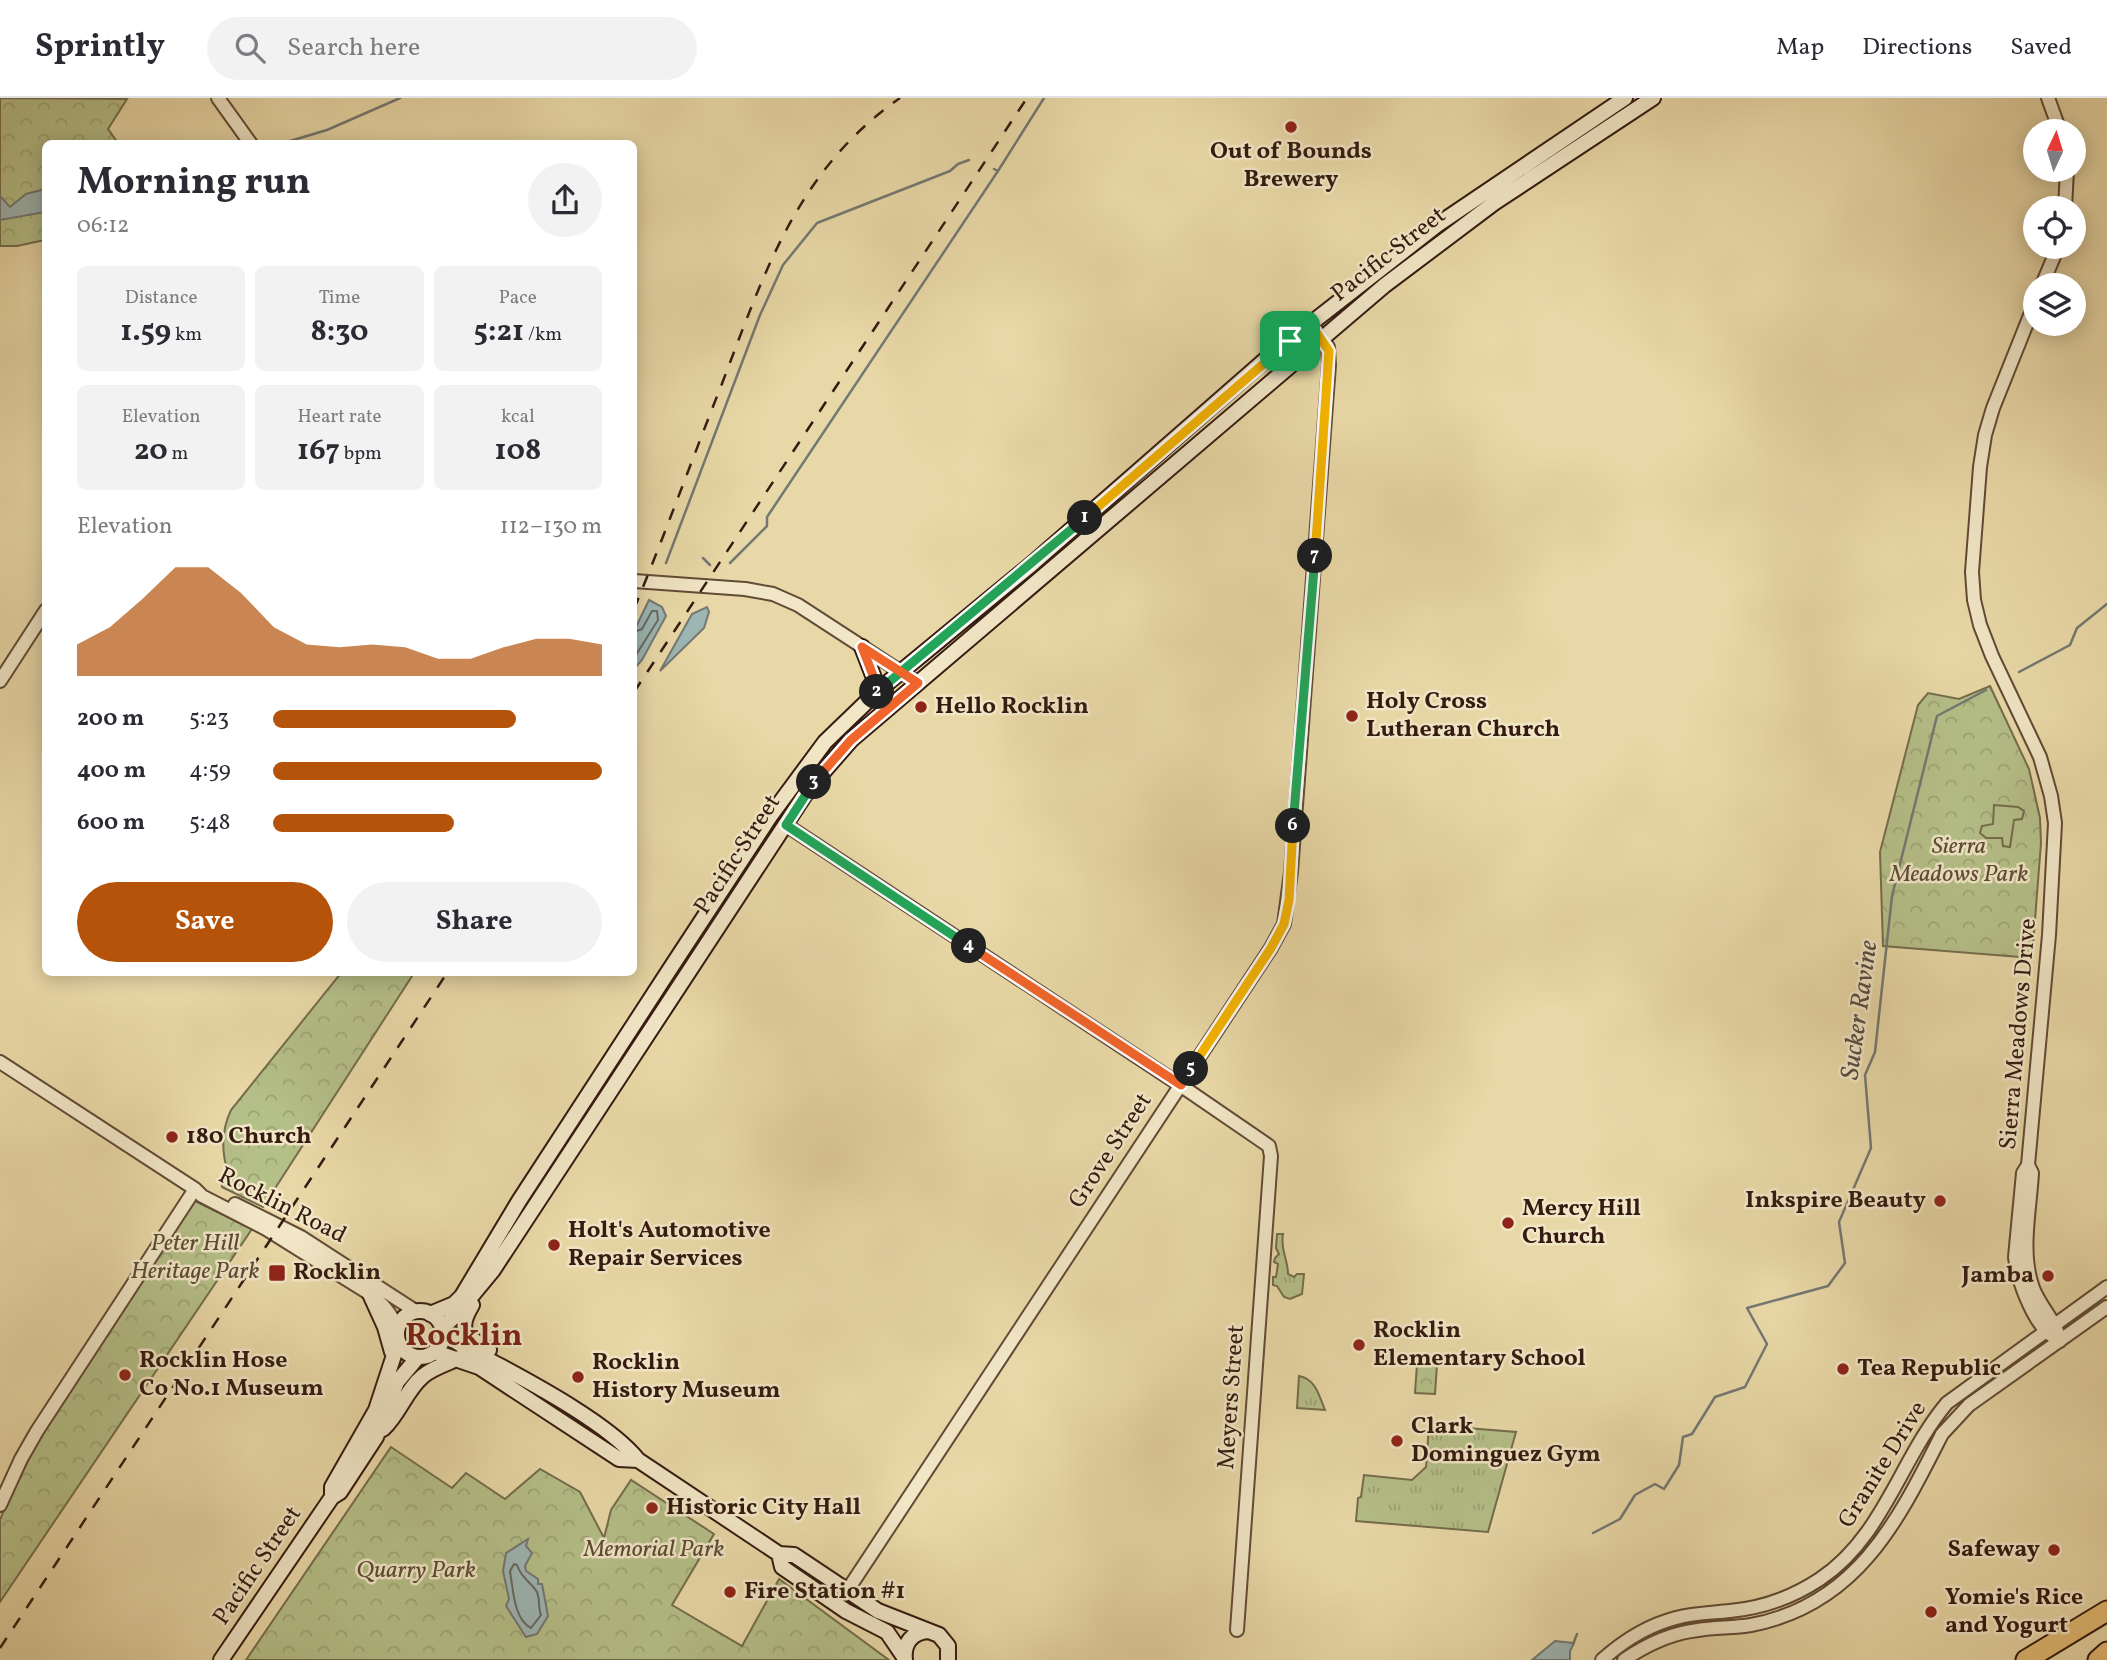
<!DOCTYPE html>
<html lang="en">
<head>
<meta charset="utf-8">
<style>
  :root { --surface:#fff; --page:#f2f2f3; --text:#2b2b33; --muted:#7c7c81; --line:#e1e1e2; --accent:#b45309 }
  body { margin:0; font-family:Vollkorn,serif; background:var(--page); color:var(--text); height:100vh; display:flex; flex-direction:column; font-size:26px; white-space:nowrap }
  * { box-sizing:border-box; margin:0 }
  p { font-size:23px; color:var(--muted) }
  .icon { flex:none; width:38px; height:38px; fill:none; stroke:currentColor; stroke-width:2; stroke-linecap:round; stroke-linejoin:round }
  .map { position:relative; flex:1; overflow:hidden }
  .panel { position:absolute; left:42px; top:42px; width:595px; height:836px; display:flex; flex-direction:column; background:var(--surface); border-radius:10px; box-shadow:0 4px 18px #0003 }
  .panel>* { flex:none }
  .needle { width:46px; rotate:4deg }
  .fabs { position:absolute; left:2023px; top:21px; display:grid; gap:14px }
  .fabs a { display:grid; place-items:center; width:63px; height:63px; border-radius:50%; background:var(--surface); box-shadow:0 4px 18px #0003; font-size:35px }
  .pin { position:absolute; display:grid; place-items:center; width:60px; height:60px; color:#fff; margin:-30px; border-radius:14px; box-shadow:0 4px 10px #0006 }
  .km { position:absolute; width:35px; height:35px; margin:-18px; border-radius:50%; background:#222; color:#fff; font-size:19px; line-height:35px; text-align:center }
  .round { display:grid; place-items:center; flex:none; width:74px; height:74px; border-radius:37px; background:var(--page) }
  .overview { display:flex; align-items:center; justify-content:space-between; height:119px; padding:0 35px }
  h1 { font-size:38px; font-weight:700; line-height:52px }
  .figures { display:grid; grid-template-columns:repeat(3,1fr); gap:10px; height:119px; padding:7px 35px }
  .figures div { display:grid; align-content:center; border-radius:10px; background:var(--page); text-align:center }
  .figures b { font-size:30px; font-weight:700 }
  .figures small { font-size:19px; font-weight:400 }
  .figures p { font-size:19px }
  .chart { height:196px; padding:14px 35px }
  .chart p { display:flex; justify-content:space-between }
  .chart svg { width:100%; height:126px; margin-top:7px; fill:var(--accent); opacity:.7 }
  .action { display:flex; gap:14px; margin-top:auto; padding:14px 35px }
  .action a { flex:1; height:80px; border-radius:42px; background:var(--accent); color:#fff; font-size:28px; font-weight:700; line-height:80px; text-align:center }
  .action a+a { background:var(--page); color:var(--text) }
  ul { padding:0 35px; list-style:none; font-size:23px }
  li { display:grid; grid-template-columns:112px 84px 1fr; align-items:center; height:52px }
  li i { height:18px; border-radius:9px; background:var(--accent) }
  header { display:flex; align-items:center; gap:42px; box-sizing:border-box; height:98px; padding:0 35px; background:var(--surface); border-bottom:2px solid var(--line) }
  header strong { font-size:33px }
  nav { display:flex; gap:38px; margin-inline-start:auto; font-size:24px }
  .search { width:490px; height:63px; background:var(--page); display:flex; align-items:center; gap:18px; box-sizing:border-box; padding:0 24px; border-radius:38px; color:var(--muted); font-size:26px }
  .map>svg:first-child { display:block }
  .grass { fill:url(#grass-tufts); stroke:#746c4c; stroke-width:2 }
  .forest { fill:url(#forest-crowns); stroke:#746c4c; stroke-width:2 }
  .pitch { fill:#b5bf88; stroke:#746c4c; stroke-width:2 }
  .water { fill:#9db6b4; stroke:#737872; stroke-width:2 }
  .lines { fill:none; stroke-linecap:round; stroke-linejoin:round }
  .shore { stroke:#686862; stroke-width:2 }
  .stream { stroke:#737872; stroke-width:2.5 }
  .tertiary-casing { stroke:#614a36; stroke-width:16 }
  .secondary-casing { stroke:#341a10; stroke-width:18 }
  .motorway-casing { stroke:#341a10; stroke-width:23 }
  .tertiary { stroke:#f1e6c6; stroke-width:12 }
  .secondary { stroke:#f1e6c6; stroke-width:14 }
  .motorway { stroke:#e4bc74; stroke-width:19 }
  .rail { stroke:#341a10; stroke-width:2.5; stroke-dasharray:12 12; stroke-linecap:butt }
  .split-1-casing { stroke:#fff; stroke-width:14 }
  .split-2-casing { stroke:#fff; stroke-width:14 }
  .split-3-casing { stroke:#fff; stroke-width:14 }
  .split-4-casing { stroke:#fff; stroke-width:14 }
  .split-5-casing { stroke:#fff; stroke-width:14 }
  .split-6-casing { stroke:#fff; stroke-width:14 }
  .split-7-casing { stroke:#fff; stroke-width:14 }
  .split-8-casing { stroke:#fff; stroke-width:14 }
  .split-1 { stroke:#f5b400; stroke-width:9 }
  .split-2 { stroke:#22a559; stroke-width:9 }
  .split-3 { stroke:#f0652b; stroke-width:9 }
  .split-4 { stroke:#22a559; stroke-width:9 }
  .split-5 { stroke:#f0652b; stroke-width:9 }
  .split-6 { stroke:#f5b400; stroke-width:9 }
  .split-7 { stroke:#22a559; stroke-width:9 }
  .split-8 { stroke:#f5b400; stroke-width:9 }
  .poi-dot { fill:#8f2418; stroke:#f1e6c6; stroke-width:2.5 }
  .labels { text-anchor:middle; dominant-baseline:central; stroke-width:5; stroke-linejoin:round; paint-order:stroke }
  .poi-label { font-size:24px; font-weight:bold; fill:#341a10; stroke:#f1e6c6; text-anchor:start }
  .street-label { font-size:24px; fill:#341a10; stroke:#f1e6c6 }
  .park-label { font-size:24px; font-style:italic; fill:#5b4c34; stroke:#f1e6c6 }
  .water-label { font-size:26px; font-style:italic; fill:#544941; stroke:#f1e6c6 }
  .district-label { font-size:32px; font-weight:bold; fill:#7a1f14; stroke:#f1e6c6 }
</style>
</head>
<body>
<header>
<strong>Sprintly</strong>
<div class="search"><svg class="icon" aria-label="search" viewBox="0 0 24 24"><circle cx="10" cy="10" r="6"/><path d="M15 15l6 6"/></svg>Search here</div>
<nav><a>Map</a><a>Directions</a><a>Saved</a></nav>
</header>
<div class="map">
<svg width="2107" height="1562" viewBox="0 0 2107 1562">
  <defs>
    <pattern id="grass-tufts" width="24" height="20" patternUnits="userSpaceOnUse" patternTransform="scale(1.75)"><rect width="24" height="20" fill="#b5bf88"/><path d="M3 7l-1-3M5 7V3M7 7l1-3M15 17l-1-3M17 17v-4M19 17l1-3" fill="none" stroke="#9ca474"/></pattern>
    <pattern id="forest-crowns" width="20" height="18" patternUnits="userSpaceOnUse" patternTransform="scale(1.75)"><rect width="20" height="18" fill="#b5bf88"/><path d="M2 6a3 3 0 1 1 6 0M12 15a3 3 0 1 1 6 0" fill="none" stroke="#9ca474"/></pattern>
  </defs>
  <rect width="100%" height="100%" fill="#e9d8a7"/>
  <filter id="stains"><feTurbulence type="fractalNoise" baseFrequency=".00286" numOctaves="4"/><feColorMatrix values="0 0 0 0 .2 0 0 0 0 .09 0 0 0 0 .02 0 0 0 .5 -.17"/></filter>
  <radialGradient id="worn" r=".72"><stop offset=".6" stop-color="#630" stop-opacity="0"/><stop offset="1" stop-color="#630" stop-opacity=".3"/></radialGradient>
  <path class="grass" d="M 1277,1136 L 1283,1136 C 1280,1151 1288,1162 1288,1176 L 1294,1179 L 1297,1176 L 1304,1176 L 1302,1196 L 1290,1201 L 1284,1199 L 1277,1188 L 1273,1187 L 1273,1179 L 1276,1179 L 1278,1166 L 1274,1164 L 1275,1160 L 1279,1156 L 1276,1150 Z
    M 1299,1278 C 1316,1281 1319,1298 1325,1312 L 1297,1310 Z
    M 1429,1327 L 1516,1334 L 1488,1434 L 1356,1423 L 1358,1400 L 1361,1399 L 1364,1377 L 1412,1382 L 1426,1369 Z"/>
  <path class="forest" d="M 0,0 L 127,1 L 108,31 L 118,45 L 46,46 L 45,142 L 17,148 L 0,148 Z
    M 1990,588 L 2029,671 L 2040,720 L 2041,745 L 2032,860 L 1883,848 L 1880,754 L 1918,607 L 1928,595 L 1959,601 Z
    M 341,875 L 414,875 L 263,1109 L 222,1089 L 221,1078 L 228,1075 C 221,1053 221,1033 231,1012 Z
    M 195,1103 L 252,1131 L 0,1504 L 0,1422 L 4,1412 L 40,1338 Z
    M 1417,1266 L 1437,1267 L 1435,1296 L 1415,1295 Z
    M 391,1349 L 452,1390 L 466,1375 L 505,1401 L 540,1371 L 580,1394 L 604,1440 L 611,1412 L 631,1382 L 714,1436 L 672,1507 L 742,1548 L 779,1481 L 889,1562 L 246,1562 Z"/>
  <path class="pitch" d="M 1994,707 L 2018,709 L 2024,713 L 2022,721 L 2014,722 L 2010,749 L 2003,748 L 2002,740 L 1986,740 L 1980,735 L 1982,728 L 1993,726 Z"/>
  <path class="water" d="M 45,91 L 45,114 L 0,122 L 0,98 L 10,109 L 26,96 Z
    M 649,502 L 662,509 L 666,518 L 642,562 L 634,571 L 634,533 Z
    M 707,509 L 709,514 L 704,530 L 660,573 L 692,516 Z
    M 528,1441 L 526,1448 L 532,1455 L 525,1468 L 526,1473 L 538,1481 L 538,1486 L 542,1486 L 548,1518 L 537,1536 L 526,1539 L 506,1508 L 509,1501 L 503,1473 L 506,1455 Z
    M 1555,1543 L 1574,1545 L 1570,1553 L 1570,1562 L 1532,1562 Z"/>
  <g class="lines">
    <path class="shore" d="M 634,534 L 642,531 L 652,513 L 657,513 L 658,522 L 634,560
      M 514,1466 L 517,1467 C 521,1480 531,1484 537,1494 C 540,1501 538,1510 541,1517 L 531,1530 C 514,1522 513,1491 510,1473 Z"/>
    <path class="stream" d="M 280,46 L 327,32 L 400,0
      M 994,71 L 998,73 L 1044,0
      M 703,460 L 710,467
      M 666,465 L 760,217 L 783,167 L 817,125 L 950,73 L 958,66 L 969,62
      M 730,465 L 767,428 L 767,419 L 998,73
      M 2019,574 L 2070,547 L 2077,530 L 2107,506
      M 1593,1435 L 1620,1421 L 1635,1397 L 1655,1386 L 1664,1391 L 1679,1367 L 1683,1339 L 1692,1336 L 1715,1299 L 1745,1289 L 1767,1246 L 1747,1210 L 1828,1188 L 1845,1165 L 1839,1124 L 1871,1050 L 1865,977 L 1875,954 L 1892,798 L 1937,618 L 1986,592
      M 1573,1546 L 1577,1536"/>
    <g class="tertiary-casing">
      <path id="tertiary" d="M 218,0 L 251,46
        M 2048,0 L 2060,33
        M 2065,110 L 2067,72
        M 2042,187 L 2058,149
        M 2035,205 L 1993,310 L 1985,337 L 1980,369 L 1972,474 L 1974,502 L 1980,527 L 1992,558 L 2040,659 L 2051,698 L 2055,725 L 2049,837 L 2028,1067 L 2023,1075 L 2015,1159 C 2017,1181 2031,1217 2046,1233 C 2049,1237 2056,1240 2060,1243
        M 634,483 L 745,491 L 773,496 L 798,507 L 918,585
        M 0,583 L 46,512
        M 786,727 L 1180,987 L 1269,1048 L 1271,1058 L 1237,1532
        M 0,964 L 195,1091 L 202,1098 L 266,1131 L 370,1196 C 384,1207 391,1215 398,1232
        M 2028,1067 L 2032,1075 C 2030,1112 2020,1155 2033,1190 C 2039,1206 2051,1218 2057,1233
        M 235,1106 L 301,1139 L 417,1214
        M 0,1407 L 21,1361 L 37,1333 L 195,1091
        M 847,1493 L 1271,850 L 1284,826 L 1291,774 L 1329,267 L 1328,249 L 1312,227
        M 1602,1562 C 1623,1543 1649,1527 1676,1520 C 1694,1515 1712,1515 1730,1513 C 1762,1510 1793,1499 1820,1481 C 1884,1438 1900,1361 1947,1305 L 2107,1189
        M 1624,1562 C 1646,1547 1671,1535 1698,1532 C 1715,1529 1733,1530 1751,1527 C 1857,1507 1898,1423 1942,1336 L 1969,1307 L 2107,1209"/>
    </g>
    <g class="secondary-casing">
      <path id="secondary" d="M 862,549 L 874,580 L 871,600
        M 370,1196 L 385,1229 L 392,1254
        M 472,1207 C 456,1234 466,1238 489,1252
        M397 1236a23 23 0 1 1 46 0a23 23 0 1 1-46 0Z
        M 430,1216 L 454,1206 L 462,1198 L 519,1103 L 670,871 L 771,717 L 825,644 L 880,591 L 1032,466 L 1273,255 L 1437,127 L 1625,0
        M 443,1229 L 455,1218 L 493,1172 L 810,689 L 851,642 L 1385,187 L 1494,105 L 1653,0
        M 444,1234 C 460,1249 480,1257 500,1268 C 539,1289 611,1328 638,1362 L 779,1456 L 794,1457 L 878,1513 L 939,1537 L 948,1548 L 948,1562
        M 435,1254 L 479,1269 L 619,1361 L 638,1362
        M 383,1331 C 400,1315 406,1292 423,1278 C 432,1270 448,1265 459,1260
        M 332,1399 L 332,1389 L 376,1312 L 398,1245
        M 779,1456 L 782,1469 L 846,1513 L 887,1534 L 904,1559
        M 221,1562 L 332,1399 L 340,1394 L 376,1339 L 397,1284 L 418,1259
        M 905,1562 C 903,1545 912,1534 929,1533"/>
    </g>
    <g class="motorway-casing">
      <path id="motorway" d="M 2026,1562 L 2107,1513
        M 2098,1562 L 2107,1554"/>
    </g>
    <use href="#tertiary" class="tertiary"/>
    <use href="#secondary" class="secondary"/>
    <use href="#motorway" class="motorway"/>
    <path class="rail" d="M 634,511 C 665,436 693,359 723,283 C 765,173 798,71 900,0
      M 634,594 L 1027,0
      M 0,1550 L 447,875"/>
  </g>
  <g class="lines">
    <g class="split-1-casing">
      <path id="split-1" d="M 1085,420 L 1290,243"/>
    </g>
    <g class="split-2-casing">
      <path id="split-2" d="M 877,594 L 1085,420"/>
    </g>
    <g class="split-3-casing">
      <path id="split-3" d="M 814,684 L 851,642 L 918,585 L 862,549 L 874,580 L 871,600 L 877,594"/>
    </g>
    <g class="split-4-casing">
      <path id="split-4" d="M 814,684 L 786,727 L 969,848"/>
    </g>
    <g class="split-5-casing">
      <path id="split-5" d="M 969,848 L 1181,987 L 1191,971"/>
    </g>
    <g class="split-6-casing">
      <path id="split-6" d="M 1191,971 L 1271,850 L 1284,826 L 1289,802 L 1293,728"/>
    </g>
    <g class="split-7-casing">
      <path id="split-7" d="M 1293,728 L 1315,458"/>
    </g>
    <g class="split-8-casing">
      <path id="split-8" d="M 1290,243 L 1312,228 L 1329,253 L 1315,458"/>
    </g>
    <use href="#split-1" class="split-1"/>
    <use href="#split-2" class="split-2"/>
    <use href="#split-3" class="split-3"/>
    <use href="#split-4" class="split-4"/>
    <use href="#split-5" class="split-5"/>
    <use href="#split-6" class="split-6"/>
    <use href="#split-7" class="split-7"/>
    <use href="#split-8" class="split-8"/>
  </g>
  <g class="poi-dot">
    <circle cx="1291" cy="29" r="7"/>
    <circle cx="921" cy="609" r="7"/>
    <circle cx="1352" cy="618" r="7"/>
    <circle cx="172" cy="1039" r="7"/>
    <circle cx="1940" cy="1103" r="7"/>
    <circle cx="1508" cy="1125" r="7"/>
    <circle cx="554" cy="1147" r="7"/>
    <rect x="268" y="1166" width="18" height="18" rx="3.5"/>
    <circle cx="2048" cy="1178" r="7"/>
    <circle cx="1359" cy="1247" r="7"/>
    <circle cx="1843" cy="1271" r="7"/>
    <circle cx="125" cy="1277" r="7"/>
    <circle cx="578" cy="1279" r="7"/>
    <circle cx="1397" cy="1343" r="7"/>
    <circle cx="652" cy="1410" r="7"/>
    <circle cx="2054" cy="1452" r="7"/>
    <circle cx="730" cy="1494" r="7"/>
    <circle cx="1931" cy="1514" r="7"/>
  </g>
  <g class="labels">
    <g class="poi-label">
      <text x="1291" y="54" text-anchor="middle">Out of Bounds<tspan x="1291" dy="28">Brewery</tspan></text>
      <text x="1366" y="604">Holy Cross<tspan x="1366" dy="28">Lutheran Church</tspan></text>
      <text x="935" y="609">Hello Rocklin</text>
      <text x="186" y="1039">180 Church</text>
      <text x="1926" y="1103" text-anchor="end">Inkspire Beauty</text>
      <text x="1522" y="1111">Mercy Hill<tspan x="1522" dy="28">Church</tspan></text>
      <text x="568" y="1133">Holt's Automotive<tspan x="568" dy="28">Repair Services</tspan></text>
      <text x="293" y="1175">Rocklin</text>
      <text x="2034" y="1178" text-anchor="end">Jamba</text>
      <text x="1373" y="1233">Rocklin<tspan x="1373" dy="28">Elementary School</tspan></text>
      <text x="139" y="1263">Rocklin Hose<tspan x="139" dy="28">Co No.1 Museum</tspan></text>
      <text x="592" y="1265">Rocklin<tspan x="592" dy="28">History Museum</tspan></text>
      <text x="1857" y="1271">Tea Republic</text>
      <text x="1411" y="1329">Clark<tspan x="1411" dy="28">Dominguez Gym</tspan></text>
      <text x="666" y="1410">Historic City Hall</text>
      <text x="2040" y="1452" text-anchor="end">Safeway</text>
      <text x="744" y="1494">Fire Station #1</text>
      <text x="1945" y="1500">Yomie's Rice<tspan x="1945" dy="28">and Yogurt</tspan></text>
    </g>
    <g class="street-label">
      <text transform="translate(1389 157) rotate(-38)">Pacific Street</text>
      <text transform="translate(738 757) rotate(-57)">Pacific Street</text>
      <text transform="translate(2019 936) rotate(-85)">Sierra Meadows Drive</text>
      <text transform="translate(1111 1053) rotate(-57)">Grove Street</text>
      <text transform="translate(282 1108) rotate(27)">Rocklin Road</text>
      <text transform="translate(1232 1299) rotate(-86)">Meyers Street</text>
      <text transform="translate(1883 1367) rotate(-58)">Granite Drive</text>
      <text transform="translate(258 1468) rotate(-56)">Pacific Street</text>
    </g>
    <g class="park-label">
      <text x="1959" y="749">Sierra<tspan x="1959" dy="28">Meadows Park</tspan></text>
      <text x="195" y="1146">Peter Hill<tspan x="195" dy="28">Heritage Park</tspan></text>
      <text x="654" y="1452">Memorial Park</text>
      <text x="416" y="1473">Quarry Park</text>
    </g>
    <g class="water-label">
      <text transform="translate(1860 912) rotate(-82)">Sucker Ravine</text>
    </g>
    <g class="district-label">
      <text x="464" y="1239">Rocklin</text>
    </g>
  </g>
  <rect width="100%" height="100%" filter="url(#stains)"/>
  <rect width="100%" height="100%" fill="url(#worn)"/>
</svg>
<div class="fabs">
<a><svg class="needle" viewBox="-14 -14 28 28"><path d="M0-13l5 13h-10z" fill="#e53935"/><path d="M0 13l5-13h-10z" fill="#7c7c81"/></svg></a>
<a><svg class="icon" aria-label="locate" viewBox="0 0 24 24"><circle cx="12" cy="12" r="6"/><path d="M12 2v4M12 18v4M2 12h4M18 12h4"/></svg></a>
<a><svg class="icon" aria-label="layers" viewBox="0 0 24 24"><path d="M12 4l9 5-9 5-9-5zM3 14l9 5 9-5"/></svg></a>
</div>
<div class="pin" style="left:1290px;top:243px;background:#1e9e55"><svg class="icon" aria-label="arrive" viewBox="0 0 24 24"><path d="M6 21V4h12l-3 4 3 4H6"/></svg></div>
<b class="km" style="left:1085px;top:420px">1</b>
<b class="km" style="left:877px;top:594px">2</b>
<b class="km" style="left:814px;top:684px">3</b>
<b class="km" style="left:969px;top:848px">4</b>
<b class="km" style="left:1191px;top:971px">5</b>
<b class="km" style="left:1293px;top:728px">6</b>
<b class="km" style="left:1315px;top:458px">7</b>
<section class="panel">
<div class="overview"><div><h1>Morning run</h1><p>06:12</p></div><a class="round"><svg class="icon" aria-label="share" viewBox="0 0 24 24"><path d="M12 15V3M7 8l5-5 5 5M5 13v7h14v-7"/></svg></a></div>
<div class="figures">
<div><p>Distance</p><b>1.59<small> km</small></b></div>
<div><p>Time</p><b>8:30</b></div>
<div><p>Pace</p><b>5:21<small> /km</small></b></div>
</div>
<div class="figures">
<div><p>Elevation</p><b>20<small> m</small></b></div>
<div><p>Heart rate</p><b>167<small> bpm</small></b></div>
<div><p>kcal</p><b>108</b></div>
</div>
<div class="chart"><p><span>Elevation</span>112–130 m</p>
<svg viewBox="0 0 160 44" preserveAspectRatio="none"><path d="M0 44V33L10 27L20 17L30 6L40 6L50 15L60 27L70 33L80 34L90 33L100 34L110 38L120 38L130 34L140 31L150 31L160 33V44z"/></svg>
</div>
<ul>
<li><b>200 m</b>5:23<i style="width:74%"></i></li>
<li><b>400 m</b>4:59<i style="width:100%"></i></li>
<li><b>600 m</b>5:48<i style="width:55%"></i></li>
</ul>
<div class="action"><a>Save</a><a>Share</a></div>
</section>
</div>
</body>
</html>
